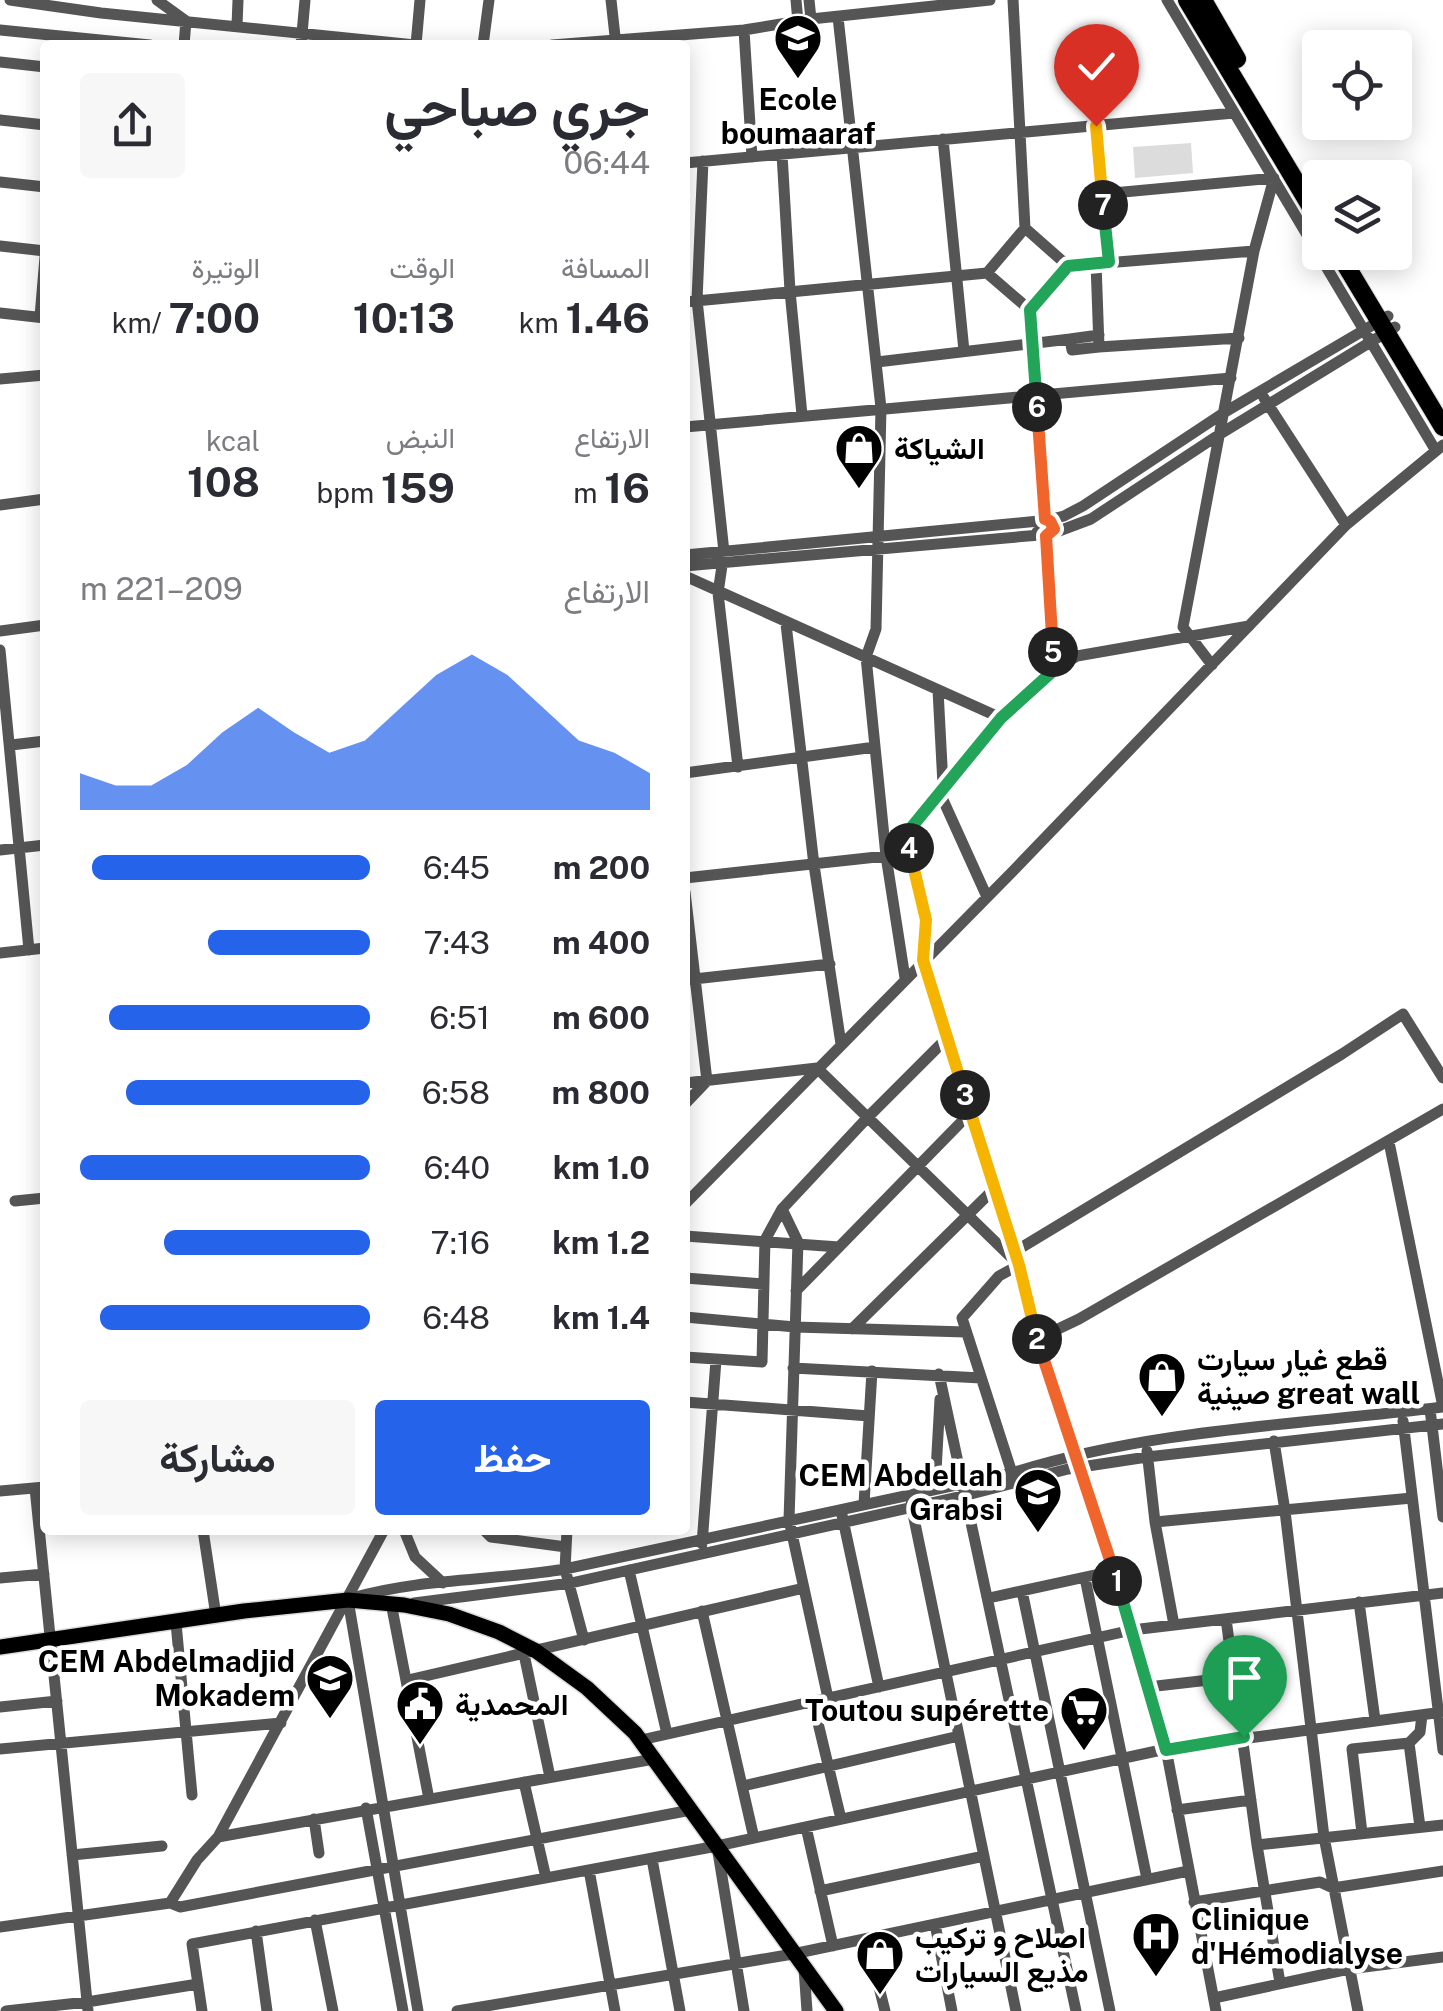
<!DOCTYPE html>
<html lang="ar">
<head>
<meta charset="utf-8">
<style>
  :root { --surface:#fff; --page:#f7f7f7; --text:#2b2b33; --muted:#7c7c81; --accent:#2563eb }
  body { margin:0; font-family:"Public Sans",Vazirmatn,sans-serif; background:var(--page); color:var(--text); direction:rtl; height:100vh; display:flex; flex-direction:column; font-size:38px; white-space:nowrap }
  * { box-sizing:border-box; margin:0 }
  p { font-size:32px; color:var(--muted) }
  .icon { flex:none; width:55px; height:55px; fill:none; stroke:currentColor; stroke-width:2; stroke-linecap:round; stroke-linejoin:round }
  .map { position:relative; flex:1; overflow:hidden; direction:ltr }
  .drawer { position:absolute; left:40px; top:40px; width:650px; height:1495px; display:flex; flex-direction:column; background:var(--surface); border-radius:10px; box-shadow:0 5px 25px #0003; direction:rtl }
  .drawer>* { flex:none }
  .fabs { position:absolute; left:1302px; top:30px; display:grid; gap:20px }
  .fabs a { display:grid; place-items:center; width:110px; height:110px; border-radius:10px; background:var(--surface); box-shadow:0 5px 25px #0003; font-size:50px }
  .pin { position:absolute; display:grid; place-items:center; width:85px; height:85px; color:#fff; margin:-102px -42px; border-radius:50% 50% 50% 0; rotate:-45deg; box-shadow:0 0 10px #0007 }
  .pin .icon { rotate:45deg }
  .km { position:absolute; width:50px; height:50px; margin:-25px; border-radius:50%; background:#222; color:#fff; font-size:28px; line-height:50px; text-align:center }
  .round { display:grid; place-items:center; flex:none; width:105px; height:105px; border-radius:10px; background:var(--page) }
  .headline { display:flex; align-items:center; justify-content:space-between; height:170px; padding:0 40px }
  h1 { font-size:55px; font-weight:700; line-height:75px }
  .stats { display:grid; grid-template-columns:repeat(3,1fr); gap:15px; height:170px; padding:10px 40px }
  .stats div { display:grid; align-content:center }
  .stats b { font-size:42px; font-weight:700 }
  .stats small { font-size:28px; font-weight:400 }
  .stats p { font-size:28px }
  .chart { height:280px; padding:20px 40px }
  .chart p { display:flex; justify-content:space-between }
  .chart svg { width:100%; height:180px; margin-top:10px; fill:var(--accent); opacity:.7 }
  .primary-button { display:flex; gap:20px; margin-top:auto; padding:20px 40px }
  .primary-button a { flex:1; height:115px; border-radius:10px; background:var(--accent); color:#fff; font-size:40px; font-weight:700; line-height:115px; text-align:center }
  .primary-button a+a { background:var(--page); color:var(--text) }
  ul { padding:0 40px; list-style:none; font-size:32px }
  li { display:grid; grid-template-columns:160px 120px 1fr; align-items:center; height:75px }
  li i { height:25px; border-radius:12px; background:var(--accent) }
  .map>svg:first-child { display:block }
  .green { fill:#dcdcdc }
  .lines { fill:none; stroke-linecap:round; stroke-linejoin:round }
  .major-casing { stroke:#dbdbdb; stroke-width:18 }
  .highway-casing { stroke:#dbdbdb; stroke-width:20 }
  .minor { stroke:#555; stroke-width:11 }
  .major { stroke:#000; stroke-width:15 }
  .highway { stroke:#000; stroke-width:18 }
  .split-1-casing { stroke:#fff; stroke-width:20 }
  .split-2-casing { stroke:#fff; stroke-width:20 }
  .split-3-casing { stroke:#fff; stroke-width:20 }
  .split-4-casing { stroke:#fff; stroke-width:20 }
  .split-5-casing { stroke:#fff; stroke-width:20 }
  .split-6-casing { stroke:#fff; stroke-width:20 }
  .split-7-casing { stroke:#fff; stroke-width:20 }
  .split-8-casing { stroke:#fff; stroke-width:20 }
  .split-1 { stroke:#22a559; stroke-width:12 }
  .split-2 { stroke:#f0652b; stroke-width:12 }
  .split-3 { stroke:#f5b400; stroke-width:12 }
  .split-4 { stroke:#f5b400; stroke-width:12 }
  .split-5 { stroke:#22a559; stroke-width:12 }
  .split-6 { stroke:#f0652b; stroke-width:12 }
  .split-7 { stroke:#22a559; stroke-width:12 }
  .split-8 { stroke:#f5b400; stroke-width:12 }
  .labels { text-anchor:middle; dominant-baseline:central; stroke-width:9; stroke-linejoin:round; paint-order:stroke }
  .poi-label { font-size:30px; font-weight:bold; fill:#000; stroke:#fff; text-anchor:start }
</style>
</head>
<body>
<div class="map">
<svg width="1443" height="2011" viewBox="0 0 1443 2011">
  <rect width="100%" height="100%" fill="#fff"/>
  <path class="green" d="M 1191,143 L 1193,173 L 1135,178 L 1133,147 Z"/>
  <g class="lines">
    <g class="major-casing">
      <path id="major" d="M 0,1647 L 244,1611 L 348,1600 L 404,1605 L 449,1614 L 499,1632 L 536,1651 L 587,1688 L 635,1733 L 836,2011"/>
    </g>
    <g class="highway-casing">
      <path id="highway" d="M 1187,0 L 1320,222
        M 1203,0 L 1237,59
        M 1338,252 L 1443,427"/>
    </g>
    <path class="minor" d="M 10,0 L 101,13 L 415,45
      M 157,0 L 186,21 L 184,45
      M 611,0 L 616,45
      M 796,0 L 798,22
      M 809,0 L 811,19
      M 1013,0 L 1025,228
      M 1167,0 L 1436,451
      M 838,17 L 881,408 L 876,629 L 866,657 L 886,856 L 905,978
      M 237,26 L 238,0
      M 0,30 L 150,45
      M 744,30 L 752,157
      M 301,45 L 305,0
      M 416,45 L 420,0
      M 483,45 L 489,0
      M 552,45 L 744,30 L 811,19 L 990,0
      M 0,62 L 45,67
      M 0,120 L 45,125
      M 1096,125 L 1109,262
      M 943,139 L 964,351
      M 782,154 L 790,291 L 802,415
      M 703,161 L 697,300 L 724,552 L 718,593 L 738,767
      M 685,163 L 1234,113
      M 0,182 L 45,187
      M 1102,194 L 1274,178 L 1254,251 L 1183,627 L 1212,665
      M 0,246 L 45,251
      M 1096,263 L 1099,347 L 1239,338
      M 1068,266 L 1254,251
      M 685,302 L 987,273 L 1025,228 L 1068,266 L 1030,310 L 987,273
      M 1030,310 L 1045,519
      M 0,313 L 45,318
      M 40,317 L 45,257
      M 1099,335 L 1070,339 L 1072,350 L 1099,347
      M 877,362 L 1070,339
      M 0,379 L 45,375
      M 1264,398 L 1346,525
      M 685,427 L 1231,378
      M 0,505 L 45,499
      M 1048,520 L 1064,516 L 1083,506 L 1225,412 L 1388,316
      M 1037,532 L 1045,536 L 1054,670
      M 1051,534 L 1091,519 L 1220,434 L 1395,327
      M 685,555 L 1039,521
      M 685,566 L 1040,535
      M 685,576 L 1001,718
      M 786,624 L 814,865 L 841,1044
      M 0,631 L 45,625
      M 0,650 L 29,950
      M 938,690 L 943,785
      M 11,745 L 45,741
      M 685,773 L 875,747
      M 939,791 L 987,897
      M 905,834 L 926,920 L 923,960 L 1166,1749 L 1216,2011
      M 0,850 L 45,845
      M 685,878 L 886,856 C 942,790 1002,699 1077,656 L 1249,626
      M 685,892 L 707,1081 L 685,1104
      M 0,953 L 45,948
      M 685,980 L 830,964
      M 685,1083 L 817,1068 L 1019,1265 L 999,1276 L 962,1318 L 1012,1473
      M 1389,1142 L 1443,1407
      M 15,1201 L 45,1198
      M 685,1204 L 1015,869 L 1346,525 L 1443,445
      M 782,1209 L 798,1242 L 789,1520 L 828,1698
      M 685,1236 L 839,1247
      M 1009,1255 L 1342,1054 L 1403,1014 L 1443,1078
      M 685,1278 L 764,1284
      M 796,1291 L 971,1112
      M 685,1317 L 795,1327 L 966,1332
      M 852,1329 L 995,1188
      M 1037,1339 L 1079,1319 L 1443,1109
      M 685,1357 L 762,1362 L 765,1240 L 782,1209 L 868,1117 L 947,1038
      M 793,1368 L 981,1378
      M 939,1374 L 1076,2011
      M 685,1402 L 869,1416
      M 1430,1409 L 1443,1517
      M 1403,1421 L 1443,1750
      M 1274,1441 L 1285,1511 L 1324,1837 L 1358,2011
      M 1147,1451 L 1155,1522 L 1174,1625
      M 35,1488 L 88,2011
      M 935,1489 L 940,1399
      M 0,1491 L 45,1487
      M 864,1504 L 872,1371
      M 911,1504 L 1016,2011
      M 842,1515 L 879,1687
      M 1155,1522 L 1412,1498
      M 203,1530 L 216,1616
      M 404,1530 L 415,1557 L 443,1583
      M 484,1530 L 491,1537 L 566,1547
      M 567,1530 L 565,1569 L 584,1640
      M 702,1544 L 716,1360
      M 629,1570 L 667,1734
      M 0,1578 L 44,1574
      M 1085,1578 L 1147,1879
      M 1022,1591 L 1110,2011
      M 352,1598 C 421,1578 494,1581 565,1569 L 1012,1473 C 1150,1429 1299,1425 1443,1407
      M 989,1598 L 1113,1571
      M 348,1600 L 418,2011
      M 1359,1602 L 1375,1720
      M 391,1603 L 429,1799
      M 414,1603 L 571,1583 L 967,1495 L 1068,1469 L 1147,1457 L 1443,1424
      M 702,1611 L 754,1838
      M 1226,1619 L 1257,1845 L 1280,1983
      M 176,1623 L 192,1795
      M 524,1654 L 550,1777
      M 408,1680 L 804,1588
      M 1148,1687 L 1235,1677
      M 813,1702 L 841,1819
      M 0,1707 L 57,1701
      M 641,1740 L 1132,1630 L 1443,1593
      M 1409,1743 L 1420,1732 L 1422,1715
      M 0,1749 L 281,1723
      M 524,1782 L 546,1878
      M 743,1786 L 959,1736
      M 366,1808 L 403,2011
      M 1177,1810 L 1251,1800
      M 314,1819 L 319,1853
      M 806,1827 L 833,1946
      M 1362,1833 L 1352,1749 L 1409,1743 L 1420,1827
      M 218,1837 L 654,1759
      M 1257,1845 L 1443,1825
      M 718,1852 L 744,2011
      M 72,1855 L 162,1846
      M 652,1859 L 680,2011
      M 589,1870 L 615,2011
      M 820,1891 L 984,1856
      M 1194,1902 L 1320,1882 L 1333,1888 L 1443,1871
      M 170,1903 L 197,1860 L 218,1837 L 384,1530
      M 315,1920 L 333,2011
      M 935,1924 L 952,2011
      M 0,1927 L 170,1903 L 180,1907 L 691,1810
      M 256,1931 L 267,2011
      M 867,1939 L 885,2011
      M 804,1968 L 807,2011
      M 1214,1998 L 1349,1969 L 1443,1957
      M 6,2011 L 87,2002 L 198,1984
      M 202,2011 L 192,1944 L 717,1846 L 1166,1749 L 1443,1712
      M 457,2011 L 793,1954 L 1188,1871"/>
    <use href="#major" class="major"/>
    <use href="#highway" class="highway"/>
  </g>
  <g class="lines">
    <g class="split-1-casing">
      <path id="split-1" d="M 1117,1581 L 1166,1750 L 1244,1737"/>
    </g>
    <g class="split-2-casing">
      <path id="split-2" d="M 1037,1339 L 1117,1581"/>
    </g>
    <g class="split-3-casing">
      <path id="split-3" d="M 965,1095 L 1019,1265 L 1037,1339"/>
    </g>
    <g class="split-4-casing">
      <path id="split-4" d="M 909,848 L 926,920 L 923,960 L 965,1095"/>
    </g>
    <g class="split-5-casing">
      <path id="split-5" d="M 909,848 L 906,834 L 1001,718 L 1054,670 L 1053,652"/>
    </g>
    <g class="split-6-casing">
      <path id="split-6" d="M 1037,407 L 1045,519 L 1050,521 L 1054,529 L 1046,536 L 1053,652"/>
    </g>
    <g class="split-7-casing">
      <path id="split-7" d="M 1037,407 L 1030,310 L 1068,266 L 1109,262 L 1103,205"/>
    </g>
    <g class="split-8-casing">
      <path id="split-8" d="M 1096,126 L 1103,205"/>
    </g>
    <use href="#split-1" class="split-1"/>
    <use href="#split-2" class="split-2"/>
    <use href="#split-3" class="split-3"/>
    <use href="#split-4" class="split-4"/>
    <use href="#split-5" class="split-5"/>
    <use href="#split-6" class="split-6"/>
    <use href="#split-7" class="split-7"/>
    <use href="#split-8" class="split-8"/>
  </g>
  <defs>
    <g id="school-pin" transform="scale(2.5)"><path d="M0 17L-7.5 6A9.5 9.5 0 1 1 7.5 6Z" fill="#000" stroke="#fff"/><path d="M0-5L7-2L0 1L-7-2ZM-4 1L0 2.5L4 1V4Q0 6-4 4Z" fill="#fff"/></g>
    <g id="shop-pin" transform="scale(2.5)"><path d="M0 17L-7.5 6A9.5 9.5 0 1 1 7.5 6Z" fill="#000" stroke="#fff"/><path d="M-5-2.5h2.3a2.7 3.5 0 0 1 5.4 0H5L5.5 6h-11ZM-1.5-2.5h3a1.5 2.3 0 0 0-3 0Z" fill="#fff"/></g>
    <g id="civic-pin" transform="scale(2.5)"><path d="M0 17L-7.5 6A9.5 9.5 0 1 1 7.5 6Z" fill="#000" stroke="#fff"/><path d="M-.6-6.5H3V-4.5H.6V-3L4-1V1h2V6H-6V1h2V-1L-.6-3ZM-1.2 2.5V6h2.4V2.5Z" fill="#fff"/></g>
    <g id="supermarket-pin" transform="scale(2.5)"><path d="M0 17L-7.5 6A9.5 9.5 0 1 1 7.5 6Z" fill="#000" stroke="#fff"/><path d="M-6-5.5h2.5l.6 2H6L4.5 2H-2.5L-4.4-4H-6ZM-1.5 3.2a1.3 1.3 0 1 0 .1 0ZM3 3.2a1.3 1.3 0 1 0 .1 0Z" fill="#fff"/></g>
    <g id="hospital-pin" transform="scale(2.5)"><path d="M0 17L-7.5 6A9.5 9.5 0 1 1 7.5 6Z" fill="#000" stroke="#fff"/><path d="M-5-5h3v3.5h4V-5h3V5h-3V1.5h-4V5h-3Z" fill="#fff"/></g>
  </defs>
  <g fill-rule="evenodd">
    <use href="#school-pin" x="798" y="38"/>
    <use href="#shop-pin" x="859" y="448"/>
    <use href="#shop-pin" x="1162" y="1376"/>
    <use href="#school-pin" x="1038" y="1492"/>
    <use href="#school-pin" x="330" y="1678"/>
    <use href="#civic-pin" x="420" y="1704"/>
    <use href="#supermarket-pin" x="1084" y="1710"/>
    <use href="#hospital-pin" x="1156" y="1936"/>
    <use href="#shop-pin" x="880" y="1954"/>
  </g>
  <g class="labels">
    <g class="poi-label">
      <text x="798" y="99" text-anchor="middle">Ecole<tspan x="798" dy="34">boumaaraf</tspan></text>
      <text x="894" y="448">الشياكة</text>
      <text x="1197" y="1359">قطع غيار سيارت<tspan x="1197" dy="34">صينية great wall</tspan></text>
      <text x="1003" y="1475" text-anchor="end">CEM Abdellah<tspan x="1003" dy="34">Grabsi</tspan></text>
      <text x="295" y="1661" text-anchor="end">CEM Abdelmadjid<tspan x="295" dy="34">Mokadem</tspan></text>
      <text x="455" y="1704">المحمدية</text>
      <text x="1049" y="1710" text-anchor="end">Toutou supérette</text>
      <text x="1191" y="1919">Clinique<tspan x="1191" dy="34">d'Hémodialyse</tspan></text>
      <text x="915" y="1937">اصلاح و تركيب<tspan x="915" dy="34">مذيع السيارات</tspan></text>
    </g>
  </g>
</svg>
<div class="fabs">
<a><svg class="icon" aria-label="locate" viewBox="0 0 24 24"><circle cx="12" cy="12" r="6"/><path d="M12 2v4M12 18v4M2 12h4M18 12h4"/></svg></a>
<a><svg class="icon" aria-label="layers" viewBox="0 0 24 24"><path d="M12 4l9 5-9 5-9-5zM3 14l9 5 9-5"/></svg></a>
</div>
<div class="pin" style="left:1244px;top:1737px;background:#1e9e55"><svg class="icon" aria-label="arrive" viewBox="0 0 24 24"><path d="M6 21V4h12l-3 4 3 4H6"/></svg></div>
<div class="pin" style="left:1096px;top:126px;background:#d93025"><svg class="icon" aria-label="check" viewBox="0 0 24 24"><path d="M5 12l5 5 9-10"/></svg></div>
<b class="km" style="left:1117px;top:1581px">1</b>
<b class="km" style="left:1037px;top:1339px">2</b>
<b class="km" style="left:965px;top:1095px">3</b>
<b class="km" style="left:909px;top:848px">4</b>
<b class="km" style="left:1053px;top:652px">5</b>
<b class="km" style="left:1037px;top:407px">6</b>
<b class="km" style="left:1103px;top:205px">7</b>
<section class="drawer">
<div class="headline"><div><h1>جري صباحي</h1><p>06:44</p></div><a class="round"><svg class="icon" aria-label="share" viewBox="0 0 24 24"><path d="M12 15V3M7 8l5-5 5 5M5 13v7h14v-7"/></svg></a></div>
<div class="stats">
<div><p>المسافة</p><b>1.46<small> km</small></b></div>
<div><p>الوقت</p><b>10:13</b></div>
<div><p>الوتيرة</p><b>7:00<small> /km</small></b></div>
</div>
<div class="stats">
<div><p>الارتفاع</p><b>16<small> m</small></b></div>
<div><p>النبض</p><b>159<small> bpm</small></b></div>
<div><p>kcal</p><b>108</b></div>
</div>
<div class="chart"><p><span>الارتفاع</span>209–221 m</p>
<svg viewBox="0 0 160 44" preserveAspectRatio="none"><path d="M0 44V35L10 38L20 38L30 33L40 25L50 19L60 25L70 30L80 27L90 19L100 11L110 6L120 11L130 19L140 27L150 30L160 35V44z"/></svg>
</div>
<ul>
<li><b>200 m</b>6:45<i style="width:96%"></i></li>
<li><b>400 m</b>7:43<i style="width:56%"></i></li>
<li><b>600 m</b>6:51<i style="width:90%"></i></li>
<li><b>800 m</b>6:58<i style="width:84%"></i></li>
<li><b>1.0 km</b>6:40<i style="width:100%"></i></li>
<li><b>1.2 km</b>7:16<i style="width:71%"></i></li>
<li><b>1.4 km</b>6:48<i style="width:93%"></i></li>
</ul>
<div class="primary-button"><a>حفظ</a><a>مشاركة</a></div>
</section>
</div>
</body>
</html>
